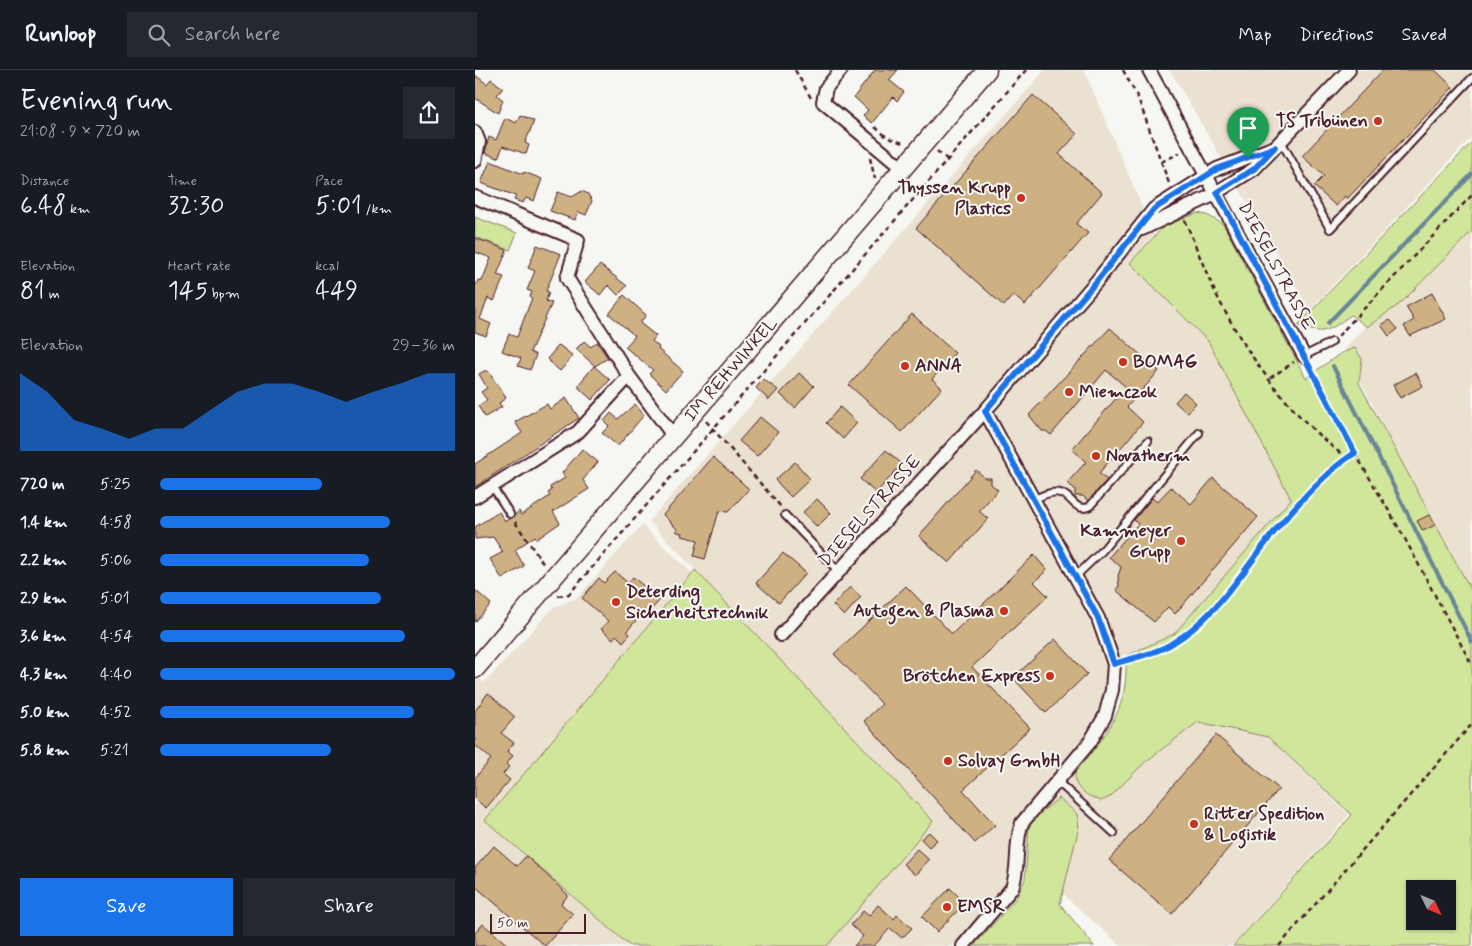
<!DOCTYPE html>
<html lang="en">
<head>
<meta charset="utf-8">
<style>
  :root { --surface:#171b24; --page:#242831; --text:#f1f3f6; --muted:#9ea1a6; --line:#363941; --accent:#1a73e8 }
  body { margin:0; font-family:Mynerve,sans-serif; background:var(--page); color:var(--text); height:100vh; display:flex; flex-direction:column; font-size:19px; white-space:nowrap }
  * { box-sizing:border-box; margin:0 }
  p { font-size:16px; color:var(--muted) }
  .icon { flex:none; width:28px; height:28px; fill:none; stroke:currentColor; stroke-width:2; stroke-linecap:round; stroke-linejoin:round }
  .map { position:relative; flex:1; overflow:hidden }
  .sheet { display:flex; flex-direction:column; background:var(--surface); width:475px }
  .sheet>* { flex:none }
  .needle { width:32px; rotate:133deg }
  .buttons { position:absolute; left:931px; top:810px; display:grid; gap:10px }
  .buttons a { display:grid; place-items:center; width:50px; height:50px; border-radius:0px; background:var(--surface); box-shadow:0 1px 4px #0004; font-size:25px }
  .scale { position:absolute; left:15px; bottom:12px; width:96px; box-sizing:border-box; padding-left:5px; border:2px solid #4a1f2b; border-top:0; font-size:14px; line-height:18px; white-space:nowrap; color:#4a1f2b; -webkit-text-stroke:4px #f6f6f2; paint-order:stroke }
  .pin { position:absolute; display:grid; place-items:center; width:42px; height:42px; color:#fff; margin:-51px -21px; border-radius:50% 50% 50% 0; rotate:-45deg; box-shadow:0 0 5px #0007 }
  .pin .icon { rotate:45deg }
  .round { display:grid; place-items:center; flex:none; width:52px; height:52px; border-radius:0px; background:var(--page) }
  .headline { display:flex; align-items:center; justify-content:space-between; height:85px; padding:0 20px }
  h1 { font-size:28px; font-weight:600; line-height:38px }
  .metrics { display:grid; grid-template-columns:repeat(3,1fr); gap:8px; height:85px; padding:5px 20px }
  .metrics div { display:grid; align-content:center }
  .metrics b { font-size:25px; font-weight:600 }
  .metrics small { font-size:14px; font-weight:400 }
  .metrics p { font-size:14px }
  .chart { height:140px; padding:10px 20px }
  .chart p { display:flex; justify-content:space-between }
  .chart svg { width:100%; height:90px; margin-top:5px; fill:var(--accent); opacity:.7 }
  .cta { display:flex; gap:10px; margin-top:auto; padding:10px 20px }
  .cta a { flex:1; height:58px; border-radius:0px; background:var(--accent); color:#fff; font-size:20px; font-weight:600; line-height:58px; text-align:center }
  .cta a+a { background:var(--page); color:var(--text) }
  ul { padding:0 20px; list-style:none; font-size:16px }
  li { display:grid; grid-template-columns:80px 60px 1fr; align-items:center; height:38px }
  li i { height:12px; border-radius:6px; background:var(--accent) }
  header { display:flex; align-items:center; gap:30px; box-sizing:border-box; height:70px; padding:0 25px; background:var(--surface); border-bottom:1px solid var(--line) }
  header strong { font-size:24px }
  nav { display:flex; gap:28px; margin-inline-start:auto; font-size:18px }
  .search { width:350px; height:45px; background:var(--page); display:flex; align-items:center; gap:12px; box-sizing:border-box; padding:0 18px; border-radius:0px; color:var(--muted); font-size:19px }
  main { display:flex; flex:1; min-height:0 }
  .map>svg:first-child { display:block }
  .built { fill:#eae1d1 }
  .green { fill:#d0e69b; stroke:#8d8263; fill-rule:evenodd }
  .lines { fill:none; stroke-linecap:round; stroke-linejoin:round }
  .stream { stroke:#698696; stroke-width:4 }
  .building { fill:#ceb183; stroke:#4a1f2b }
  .lane-casing { stroke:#4a1f2b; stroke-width:10 }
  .street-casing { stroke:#4a1f2b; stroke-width:16 }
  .secondary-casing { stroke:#4a1f2b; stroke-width:21 }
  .path { stroke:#4a1f2b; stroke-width:2.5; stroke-dasharray:5 4; stroke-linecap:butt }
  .lane { stroke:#f6f6f2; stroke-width:6 }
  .street { stroke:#f6f6f2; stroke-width:12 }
  .secondary { stroke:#f6f6f2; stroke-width:18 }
  .route-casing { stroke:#fff; stroke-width:10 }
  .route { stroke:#1a73e8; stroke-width:6 }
  .poi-dot { fill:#c8321e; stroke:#f6f6f2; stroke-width:2 }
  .labels { text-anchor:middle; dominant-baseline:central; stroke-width:4; stroke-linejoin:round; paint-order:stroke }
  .poi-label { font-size:18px; font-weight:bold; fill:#4a1f2b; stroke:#f6f6f2; text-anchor:start }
  .street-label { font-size:18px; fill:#4a1f2b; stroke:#f6f6f2 }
</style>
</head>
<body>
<header>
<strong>Runloop</strong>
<div class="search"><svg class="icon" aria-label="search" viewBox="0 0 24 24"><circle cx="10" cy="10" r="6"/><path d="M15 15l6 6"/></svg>Search here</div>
<nav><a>Map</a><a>Directions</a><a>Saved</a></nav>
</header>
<main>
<section class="sheet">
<div class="headline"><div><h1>Evening run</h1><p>21:08 · 9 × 720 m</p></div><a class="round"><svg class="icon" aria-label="share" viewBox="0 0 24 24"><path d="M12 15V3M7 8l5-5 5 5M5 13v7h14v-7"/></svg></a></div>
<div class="metrics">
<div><p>Distance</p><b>6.48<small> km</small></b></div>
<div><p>Time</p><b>32:30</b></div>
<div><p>Pace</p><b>5:01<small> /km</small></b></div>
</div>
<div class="metrics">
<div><p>Elevation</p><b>81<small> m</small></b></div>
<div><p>Heart rate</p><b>145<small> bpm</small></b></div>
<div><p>kcal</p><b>449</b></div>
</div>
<div class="chart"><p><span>Elevation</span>29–36 m</p>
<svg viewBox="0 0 160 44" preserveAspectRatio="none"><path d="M0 44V6L10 15L20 29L30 33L40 38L50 33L60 33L70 24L80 15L90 11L100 11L110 15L120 20L130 15L140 11L150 6L160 6V44z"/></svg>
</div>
<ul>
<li><b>720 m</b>5:25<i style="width:55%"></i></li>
<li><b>1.4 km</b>4:58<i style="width:78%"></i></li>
<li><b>2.2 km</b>5:06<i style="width:71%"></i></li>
<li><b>2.9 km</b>5:01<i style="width:75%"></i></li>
<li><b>3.6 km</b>4:54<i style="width:83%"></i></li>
<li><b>4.3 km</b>4:40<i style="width:100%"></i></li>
<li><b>5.0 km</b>4:52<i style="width:86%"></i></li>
<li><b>5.8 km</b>5:21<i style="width:58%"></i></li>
</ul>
<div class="cta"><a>Save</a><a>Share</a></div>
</section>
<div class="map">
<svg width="997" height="876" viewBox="0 0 997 876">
  <rect width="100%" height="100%" fill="#f6f6f2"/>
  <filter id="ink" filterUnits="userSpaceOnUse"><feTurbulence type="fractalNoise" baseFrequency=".02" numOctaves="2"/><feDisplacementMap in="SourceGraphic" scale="10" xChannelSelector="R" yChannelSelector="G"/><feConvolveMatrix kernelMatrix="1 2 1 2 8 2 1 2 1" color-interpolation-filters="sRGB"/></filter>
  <g filter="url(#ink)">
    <path class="built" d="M 570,0 L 609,0 L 679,165 L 655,193 L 733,271 L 816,429 L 699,564 L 651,586 L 635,614 L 630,646 L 600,691 L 605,696 L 600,705 L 635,727 L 669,693 L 723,652 L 793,667 L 874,745 L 757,876 L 646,876 L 593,829 L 538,752 L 530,819 L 478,876 L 352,876 L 457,751 L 174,451 Z
      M 695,0 L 997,0 L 997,67 L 835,240 Z
      M 997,141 L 997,527 L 869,279 Z
      M 167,455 L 217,503 L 10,750 L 155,876 L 0,876 L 0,606 L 9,613 L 79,537 L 102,528 Z"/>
    <path class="green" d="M 997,72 L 997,161 L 926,233 L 892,257 L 876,245 C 854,260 850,267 823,255 Z
      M 722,143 L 732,145 L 748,154 L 831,308 L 866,283 L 880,278 L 887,289 L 884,313 L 997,522 L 997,876 L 758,876 L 877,745 L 793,667 L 723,652 L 669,693 L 635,727 L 626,731 C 615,727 599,720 600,706 C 601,693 620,680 627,669 C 647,641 652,620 651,586 L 699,564 L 816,429 L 733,271 L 655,193 L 688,157 ZM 940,819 L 972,819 L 972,851 L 940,851 Z
      M 0,147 L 42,163 L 35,180 L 0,167 Z
      M 220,500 L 458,751 L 352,876 L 155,876 L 10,750 Z
      M 584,728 L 602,744 L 604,757 L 585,834 L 619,876 L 499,876 L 542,827 L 550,809 L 554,756 L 561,746 Z"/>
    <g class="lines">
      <path class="stream" d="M 853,253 L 997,104
        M 858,296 L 997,572"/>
    </g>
    <path class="building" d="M 400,0 L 423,0 L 414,10 L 429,22 L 422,31 L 418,27 L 397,53 L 388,46 L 393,40 L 379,27 Z
      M 908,0 L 960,0 L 978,17 L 872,129 L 870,126 L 861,136 L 839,116 L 849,106 L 827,86 Z
      M 0,5 L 12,14 L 16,9 L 28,18 L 22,25 L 28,30 L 23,43 L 0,28 Z
      M 558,25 L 602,64 L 584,84 L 627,123 L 601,154 L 613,163 L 550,235 L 538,225 L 529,236 L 441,158 Z
      M 45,45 L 59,51 L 50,73 L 54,75 L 51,84 L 28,76 L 23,88 L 10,83 L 14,67 L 21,70 L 30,48 L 41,53 Z
      M 15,91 L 48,104 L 49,102 L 67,109 L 59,131 L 51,128 L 48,133 L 39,130 L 41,126 L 6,113 Z
      M 107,121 L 113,124 L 117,131 L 111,145 L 103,142 L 100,150 L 75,141 L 83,122 L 97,127 Z
      M 0,168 L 32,180 L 22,205 L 29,207 L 19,231 L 13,228 L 5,249 L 16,254 L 11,266 L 0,262 L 0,217 L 3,210 L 7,211 L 16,188 L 0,182 Z
      M 62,175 L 86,184 L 71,221 L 74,222 L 71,231 L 77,233 L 55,282 L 61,285 L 55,300 L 43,296 L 46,288 L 27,281 L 34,264 L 42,267 L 57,228 L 55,227 L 57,222 L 52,220 L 60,201 L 53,198 Z
      M 125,195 L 152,216 L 143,225 L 133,215 L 125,225 L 110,212 Z
      M 957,223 L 971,249 L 935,266 L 929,256 L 939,250 L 931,237 Z
      M 149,225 L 171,245 L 165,253 L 181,266 L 177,271 L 184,277 L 183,279 L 208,301 L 191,320 L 174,304 L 178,300 L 150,277 L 160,266 L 134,244 Z
      M 437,244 L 480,283 L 457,309 L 467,318 L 427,362 L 374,315 Z
      M 915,250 L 923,259 L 914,266 L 906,255 Z
      M 635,258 L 684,301 L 652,337 L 668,352 L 624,403 L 632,410 L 613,431 L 608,426 L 600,426 L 600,419 L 592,413 L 611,392 L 597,379 L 651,317 L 631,300 L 576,365 L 571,361 L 567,361 L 554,345 Z
      M 109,271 L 116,277 L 122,272 L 133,288 L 120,296 L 101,279 Z
      M 84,275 L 98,286 L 85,301 L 72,289 Z
      M 119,296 L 135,310 L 117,330 L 104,318 L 104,314 Z
      M 9,301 L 13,301 L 31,328 L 24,333 L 27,337 L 10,347 L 3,336 L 12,330 L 6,322 L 12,318 L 4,304 Z
      M 324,303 L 339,316 L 320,338 L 305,324 Z
      M 941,303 L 948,316 L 925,328 L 918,315 Z
      M 288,309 L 303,320 L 294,330 L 281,318 Z
      M 709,322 L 721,333 L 712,343 L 700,332 Z
      M 91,328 L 104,348 L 0,417 L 0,394 L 47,363 L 40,352 L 72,334 L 75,339 Z
      M 160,334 L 169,345 L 143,376 L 127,363 L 134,356 L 129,351 L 136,343 L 143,349 Z
      M 365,337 L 382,353 L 368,369 L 351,353 Z
      M 285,347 L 303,362 L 282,386 L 264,371 Z
      M 107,379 L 123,392 L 108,410 L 114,419 L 78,442 L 85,453 L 62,469 L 60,466 L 40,480 L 49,496 L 27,509 L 15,489 L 28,482 L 18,467 L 0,469 L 0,457 L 24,442 L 30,451 L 37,448 L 44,441 L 46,445 L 75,426 L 73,423 L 77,420 L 75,417 L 90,408 L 87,403 Z
      M 411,380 L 427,394 L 401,423 L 385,409 Z
      M 238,387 L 274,419 L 253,442 L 244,441 L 230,489 L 219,486 L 223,470 L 207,466 L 208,463 L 202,462 L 202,459 L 188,445 Z
      M 320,392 L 335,409 L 316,427 L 300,410 Z
      M 501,400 L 510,408 L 516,408 L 516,414 L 523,420 L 504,441 L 513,449 L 474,493 L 444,466 Z
      M 738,408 L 783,447 L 700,544 L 693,537 L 679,552 L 641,520 L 644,516 L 643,506 L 646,497 L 634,487 L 663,454 L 659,450 L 677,428 L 682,432 L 696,417 L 716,434 Z
      M 342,429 L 356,443 L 342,457 L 328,442 Z
      M 954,445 L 960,455 L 948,461 L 942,451 Z
      M 308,483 L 331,503 L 304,533 L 281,513 Z
      M 559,485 L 572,500 L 559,512 L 573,526 L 497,597 L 555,658 L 488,720 L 520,755 L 500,773 L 389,651 L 407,634 L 359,584 L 431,516 L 477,564 Z
      M 140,502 L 153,513 L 158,507 L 185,530 L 173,543 L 170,540 L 152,561 L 155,564 L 148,572 L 141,565 L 138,569 L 126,559 L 133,551 L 107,528 L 124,508 L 129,513 Z
      M 375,517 L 386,527 L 369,546 L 358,535 Z
      M 0,520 L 16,534 L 0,552 Z
      M 580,569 L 612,604 L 571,643 L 538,608 Z
      M 13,623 L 40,647 L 26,663 L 39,673 L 32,681 L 38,686 L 31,694 L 34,697 L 28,704 L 35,710 L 11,738 L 0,729 L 0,708 L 16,689 L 0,675 L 0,641 Z
      M 741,665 L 804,719 L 697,844 L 634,790 Z
      M 454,762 L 462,770 L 454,777 L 446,769 Z
      M 19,776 L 42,796 L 51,786 L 93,825 L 86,834 L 98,844 L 70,876 L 0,816 L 0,798 Z
      M 442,779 L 454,790 L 440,805 L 428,794 Z
      M 475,818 L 490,833 L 462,862 L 447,847 Z
      M 403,835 L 419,849 L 422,845 L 437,858 L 427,868 L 415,858 L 399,876 L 379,876 L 388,866 L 376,855 L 388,841 L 394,846 Z
      M 8,854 L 34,876 L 0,876 L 0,863 Z"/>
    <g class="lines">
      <g class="lane-casing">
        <path id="lane" d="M 806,71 L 855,159 L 997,8
          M 829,286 L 857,272
          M 17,416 L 35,444
          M 558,430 C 599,407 592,444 614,437 L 673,371
          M 310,445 L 364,502
          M 601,506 L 627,481 L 724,363
          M 583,712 L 639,763"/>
      </g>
      <g class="street-casing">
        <path id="street" d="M 366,0 L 351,18 L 348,32 L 428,99
          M 674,0 L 829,286
          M 0,62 L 4,72 L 0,91
          M 0,127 L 103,170 L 92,208 L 154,306 L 199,367
          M 667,159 L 734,127 L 779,99 L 874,0
          M 0,427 L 103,362 L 154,306
          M 306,565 L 510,341
          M 488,876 L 537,818 C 545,796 539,773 547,753 L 615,672 L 630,646 L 637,620 L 639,594 L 623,548 L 510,341 L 621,212 L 679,139 L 742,99 L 800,77"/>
      </g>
      <g class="secondary-casing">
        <path id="secondary" d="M 0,599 L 512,0"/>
      </g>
      <path class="path" d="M 320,0 L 336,28
        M 648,0 L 663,28 L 695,116
        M 400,57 L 413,68 L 428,73
        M 462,81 L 473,90
        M 395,88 L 400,109
        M 686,92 L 705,83
        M 710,150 C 724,184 737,220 756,252 C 784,302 826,355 872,388 L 880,383
        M 863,266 L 997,125
        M 834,295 L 880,383 L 929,467 L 997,595
        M 795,308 L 819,292
        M 231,351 L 306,437
        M 40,452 L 69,495
        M 83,526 L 94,524 L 551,0
        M 650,591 L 696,574 L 742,535 L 760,515 L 780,486 L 840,417 L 872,388
        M 804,876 L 997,654"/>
      <use href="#lane" class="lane"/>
      <use href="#street" class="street"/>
      <use href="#secondary" class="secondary"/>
    </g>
  </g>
  <g class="lines" filter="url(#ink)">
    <g class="route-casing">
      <path id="route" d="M 800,77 L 779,99 L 742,122 L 880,383 C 847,403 803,455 780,487 C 756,519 732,553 696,574 C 680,584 657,588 639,594 L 623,548 L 510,341 L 621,212 L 679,139 L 742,99 Z"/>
    </g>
    <use href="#route" class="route"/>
  </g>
  <g class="poi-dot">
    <circle cx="903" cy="51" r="5"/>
    <circle cx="546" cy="128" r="5"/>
    <circle cx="648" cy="292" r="5"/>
    <circle cx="430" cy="296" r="5"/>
    <circle cx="594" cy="322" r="5"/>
    <circle cx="621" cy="386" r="5"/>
    <circle cx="706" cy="471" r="5"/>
    <circle cx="141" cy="532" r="5"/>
    <circle cx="529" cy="541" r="5"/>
    <circle cx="575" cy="606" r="5"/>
    <circle cx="473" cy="691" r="5"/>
    <circle cx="719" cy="754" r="5"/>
    <circle cx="472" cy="837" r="5"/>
  </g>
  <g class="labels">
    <g class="poi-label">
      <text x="893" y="51" text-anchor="end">TS Tribünen</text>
      <text x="536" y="118" text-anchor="end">Thyssen Krupp<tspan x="536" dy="21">Plastics</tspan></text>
      <text x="658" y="292">BOMAG</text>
      <text x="440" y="296">ANNA</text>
      <text x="604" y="322">Miemczok</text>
      <text x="631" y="386">Novatherm</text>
      <text x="696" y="461" text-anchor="end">Kammeyer<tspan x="696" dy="21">Grupp</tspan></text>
      <text x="151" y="522">Deterding<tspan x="151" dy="21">Sicherheitstechnik</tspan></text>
      <text x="519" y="541" text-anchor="end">Autogen &amp; Plasma</text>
      <text x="565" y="606" text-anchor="end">Brötchen Express</text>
      <text x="483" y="691">Solvay GmbH</text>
      <text x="729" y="744">Ritter Spedition<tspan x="729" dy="21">&amp; Logistik</tspan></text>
      <text x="482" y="837">EMSR</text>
    </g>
    <g class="street-label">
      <text transform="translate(801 196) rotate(62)">DIESELSTRASSE</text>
      <text transform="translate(256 300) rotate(-49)">IM REHWINKEL</text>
      <text transform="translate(395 441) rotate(-48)">DIESELSTRASSE</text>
    </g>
  </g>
</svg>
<div class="buttons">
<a><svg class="needle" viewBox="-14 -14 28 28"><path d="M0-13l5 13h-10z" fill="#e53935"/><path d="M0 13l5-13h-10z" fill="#9ea1a6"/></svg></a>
</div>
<div class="scale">50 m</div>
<div class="pin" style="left:773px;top:88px;background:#1e9e55"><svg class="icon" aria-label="arrive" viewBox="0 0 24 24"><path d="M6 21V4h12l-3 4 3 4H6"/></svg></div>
</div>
</main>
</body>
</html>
